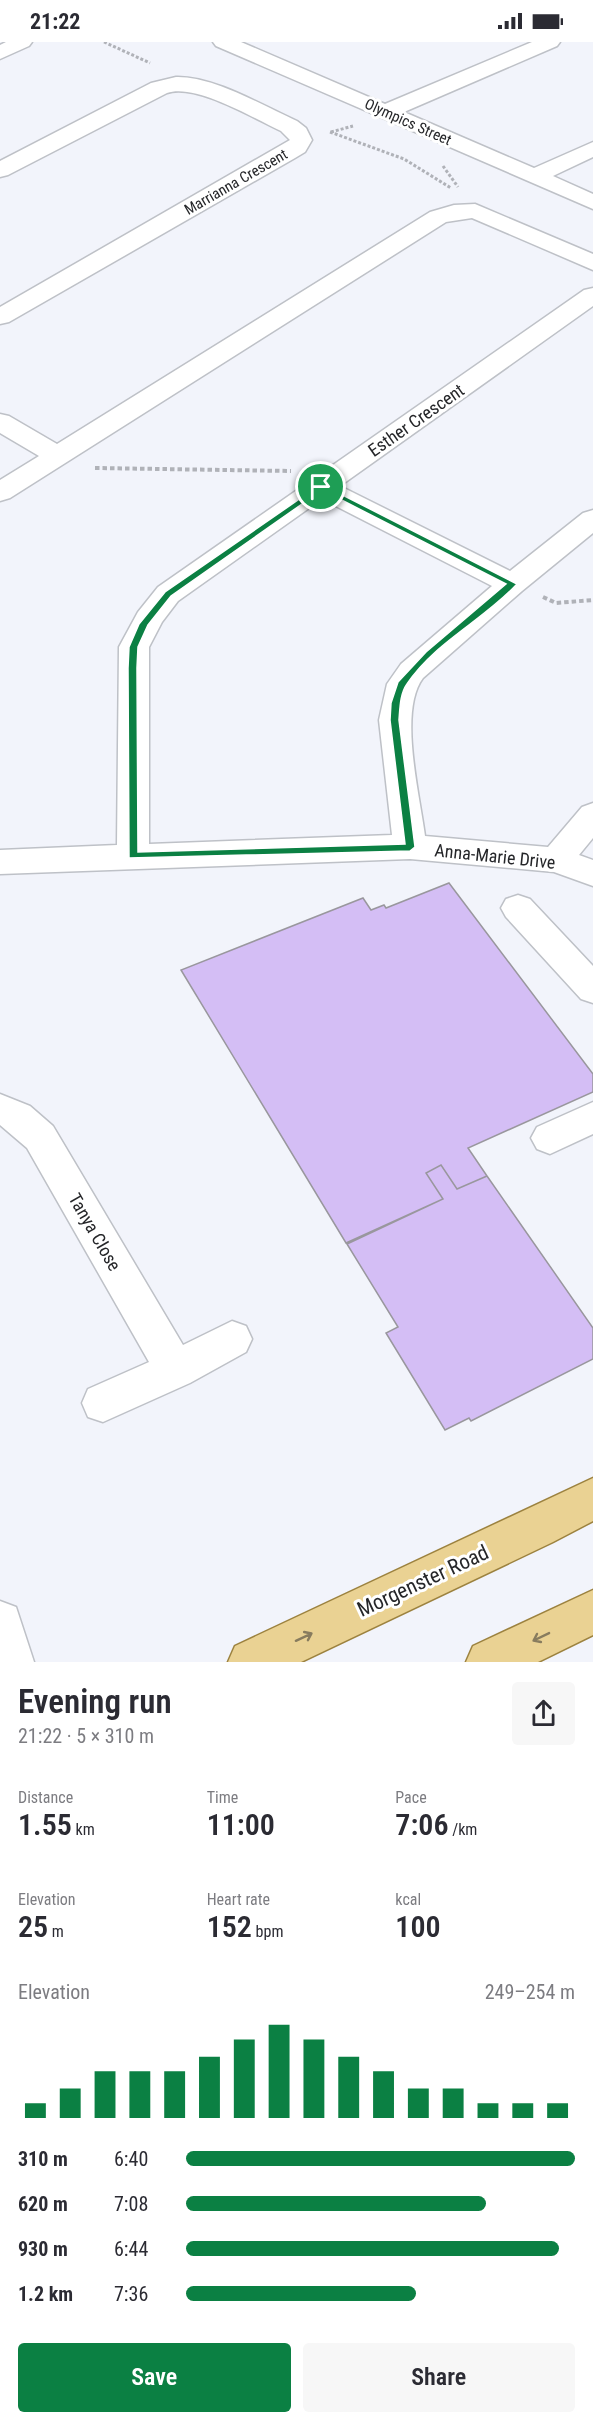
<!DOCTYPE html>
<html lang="en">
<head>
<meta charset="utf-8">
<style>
  :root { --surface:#fff; --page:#f7f7f7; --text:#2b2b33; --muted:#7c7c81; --accent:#0b8043 }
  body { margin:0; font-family:"Roboto Condensed",sans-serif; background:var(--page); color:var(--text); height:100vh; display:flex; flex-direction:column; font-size:22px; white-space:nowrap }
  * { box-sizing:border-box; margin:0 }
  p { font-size:20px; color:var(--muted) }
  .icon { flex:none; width:33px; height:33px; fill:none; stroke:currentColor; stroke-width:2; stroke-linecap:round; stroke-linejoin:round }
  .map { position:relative; height:1620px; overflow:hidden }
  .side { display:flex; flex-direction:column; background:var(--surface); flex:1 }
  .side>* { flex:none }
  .pin { position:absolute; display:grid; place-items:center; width:51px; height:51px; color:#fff; margin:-26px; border:3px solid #fff; border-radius:50%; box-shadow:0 2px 6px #0007 }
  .round { display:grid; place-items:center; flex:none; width:63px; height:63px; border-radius:6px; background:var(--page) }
  .overview { display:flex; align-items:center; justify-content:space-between; height:102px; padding:0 18px }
  h1 { font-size:33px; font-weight:600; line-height:45px }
  .metrics { display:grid; grid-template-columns:repeat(3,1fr); gap:9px; height:102px; padding:6px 18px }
  .metrics div { display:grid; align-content:center }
  .metrics b { font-size:30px; font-weight:600 }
  .metrics small { font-size:16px; font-weight:400 }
  .metrics p { font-size:16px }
  .chart { height:168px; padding:12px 18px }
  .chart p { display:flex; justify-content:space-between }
  .chart svg { width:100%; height:108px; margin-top:6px; stroke:var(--accent); stroke-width:6 }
  .button { display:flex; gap:12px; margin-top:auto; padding:12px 18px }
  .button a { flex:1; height:69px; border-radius:6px; background:var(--accent); color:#fff; font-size:24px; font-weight:600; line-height:69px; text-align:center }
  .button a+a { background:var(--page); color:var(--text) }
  ul { padding:0 18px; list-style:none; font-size:20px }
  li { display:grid; grid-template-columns:96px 72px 1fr; align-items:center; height:45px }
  li i { height:15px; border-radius:8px; background:var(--accent) }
  .status { display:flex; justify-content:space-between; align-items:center; height:42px; padding:0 30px; background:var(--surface); direction:ltr }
  .status svg { height:16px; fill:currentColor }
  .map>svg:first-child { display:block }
  .building { fill:#d4bef5; stroke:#99979d; stroke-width:1.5 }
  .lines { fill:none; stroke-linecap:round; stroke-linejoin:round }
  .minor-casing { stroke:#bec1c7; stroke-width:3 }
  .major-casing { stroke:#9c823f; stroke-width:3 }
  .path-far1 { stroke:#b0b2b8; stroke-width:3; stroke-dasharray:3 2; stroke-linecap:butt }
  .path { stroke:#b0b2b8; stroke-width:4; stroke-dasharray:4.5 3; stroke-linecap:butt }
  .minor { fill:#fff; fill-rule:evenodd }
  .major { fill:#ead293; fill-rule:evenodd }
  .oneway { stroke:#887c5e }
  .route { fill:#0b8043; stroke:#fff; stroke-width:1.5; fill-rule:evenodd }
  .labels { text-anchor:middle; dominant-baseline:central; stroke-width:6; stroke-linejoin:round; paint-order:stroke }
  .far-street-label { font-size:15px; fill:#252629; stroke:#fff }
  .street-label { font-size:18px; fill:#252629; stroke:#fff }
  .near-street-label { font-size:21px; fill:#252629; stroke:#fff }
</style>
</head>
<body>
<div class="status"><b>21:22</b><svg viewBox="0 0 49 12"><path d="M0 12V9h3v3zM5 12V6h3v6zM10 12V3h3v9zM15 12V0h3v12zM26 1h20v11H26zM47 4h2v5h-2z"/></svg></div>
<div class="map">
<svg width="593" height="1620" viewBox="0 0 593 1620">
  <rect width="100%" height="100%" fill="#f2f4fb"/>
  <path class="building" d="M 449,841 L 593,1032 L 593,1050 L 468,1106 L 487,1134 L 457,1147 L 441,1123 L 426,1131 L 443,1157 L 346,1201 L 181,928 L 363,856 L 371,868 L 384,863 L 386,866 Z
    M 441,1123 L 457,1147 L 487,1134 L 593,1286 L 593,1317 L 471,1379 L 469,1376 L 445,1388 L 386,1291 L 398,1285 L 347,1202 L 443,1157 L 426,1131 Z"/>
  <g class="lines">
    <g class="minor-casing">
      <path id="minor" d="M 6,0 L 32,0 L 29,4 L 0,17 L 0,3 Z
        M 213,0 L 241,0 L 385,62 L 532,0 L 560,0 L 557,4 L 404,70 L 534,126 L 593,100 L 593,115 L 553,134 L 593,152 L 593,167 L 216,4 Z
        M 176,35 C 214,34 263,64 297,79 L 306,86 L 312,98 L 305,110 L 295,116 L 9,280 L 0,282 L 0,265 L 290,98 L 281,89 C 253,76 195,41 167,51 L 8,133 L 0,135 L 0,119 L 151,41 Z
        M 475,162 L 593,212 L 593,228 L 472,176 L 446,180 L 10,456 L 0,459 L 0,438 L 39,414 L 0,391 L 0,372 L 9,374 L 57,402 L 430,170 L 454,163 Z
        M 593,246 L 593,264 L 340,444 L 510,529 L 583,471 L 593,468 L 593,491 L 522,549 L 423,636 C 398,669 420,754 425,794 L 548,805 L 582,765 L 593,761 L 593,796 L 579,813 L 593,818 L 593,844 L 554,830 L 410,817 L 0,832 L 0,808 L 117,803 L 119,605 L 138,570 L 158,545 L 584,248 ZM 322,457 L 492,544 L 401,622 L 387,642 L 379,678 L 392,793 L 149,802 L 149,605 L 162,580 L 178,559 Z
        M 518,853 L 530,857 L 593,924 L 593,961 L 581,957 L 506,875 L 501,866 L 506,857 Z
        M 0,1052 L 30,1064 L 53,1084 L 183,1303 L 232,1279 L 246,1284 L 252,1297 L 246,1310 L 190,1341 L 103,1380 L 88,1375 L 82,1361 L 88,1347 L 149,1320 L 27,1106 L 0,1083 Z
        M 593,1060 L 593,1092 L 550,1112 L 537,1107 L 531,1096 L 537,1085 Z
        M 0,1559 L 16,1565 L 34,1620 L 0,1620 Z"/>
    </g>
    <g class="major-casing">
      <path id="major" d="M 593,1436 L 593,1479 L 553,1500 L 301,1620 L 228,1620 L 235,1604 Z
        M 593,1548 L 593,1593 L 538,1620 L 466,1620 L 473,1604 Z"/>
    </g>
    <path class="path-far1" d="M 104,0 L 150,21
      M 330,90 L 404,117 L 451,146
      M 331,90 L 353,84
      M 443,124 L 458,145"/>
    <path class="path" d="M 95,426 L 291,429
      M 543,555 L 556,561 L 593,558"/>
    <use href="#minor" class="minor"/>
    <use href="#major" class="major"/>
  </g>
  <defs><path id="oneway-shaft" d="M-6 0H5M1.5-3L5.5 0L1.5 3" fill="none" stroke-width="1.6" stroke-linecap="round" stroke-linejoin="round" transform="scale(1.5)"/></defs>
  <g class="oneway">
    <use href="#oneway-shaft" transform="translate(304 1595) rotate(-25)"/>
    <use href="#oneway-shaft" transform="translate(541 1595) rotate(154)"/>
  </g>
  <path class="route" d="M 321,442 L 517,542 C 484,578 435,600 407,642 C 400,652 400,666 399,678 L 415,805 L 410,809 L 129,816 L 128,626 L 129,605 L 139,582 L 165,550 ZM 322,448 L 506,542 L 426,610 L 398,640 L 391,661 L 390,678 L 405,802 L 138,810 L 137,626 L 138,605 L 148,583 L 171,554 Z"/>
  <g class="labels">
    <g class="far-street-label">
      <text transform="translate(408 80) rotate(24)">Olympics Street</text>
      <text transform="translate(236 140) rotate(-30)">Marrianna Crescent</text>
    </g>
    <g class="street-label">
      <text transform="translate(416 378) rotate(-35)">Esther Crescent</text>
      <text transform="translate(495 814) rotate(6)">Anna-Marie Drive</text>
      <text transform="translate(95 1190) rotate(60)">Tanya Close</text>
    </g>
    <g class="near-street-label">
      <text transform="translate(423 1539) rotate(-25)">Morgenster Road</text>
    </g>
  </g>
</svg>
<div class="pin" style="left:321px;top:445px;background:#1e9e55"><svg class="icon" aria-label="arrive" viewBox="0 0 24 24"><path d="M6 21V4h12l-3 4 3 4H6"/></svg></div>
</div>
<section class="side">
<div class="overview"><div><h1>Evening run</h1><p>21:22 · 5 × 310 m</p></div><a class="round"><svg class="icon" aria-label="share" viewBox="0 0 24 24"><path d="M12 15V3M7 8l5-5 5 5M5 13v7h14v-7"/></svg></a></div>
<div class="metrics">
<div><p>Distance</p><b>1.55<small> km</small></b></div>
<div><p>Time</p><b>11:00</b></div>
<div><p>Pace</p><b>7:06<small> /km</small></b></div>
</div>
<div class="metrics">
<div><p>Elevation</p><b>25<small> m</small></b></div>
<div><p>Heart rate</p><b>152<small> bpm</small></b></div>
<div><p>kcal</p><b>100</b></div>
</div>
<div class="chart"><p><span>Elevation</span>249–254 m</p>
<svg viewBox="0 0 160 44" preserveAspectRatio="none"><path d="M5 44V38M15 44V32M25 44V25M35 44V25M45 44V25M55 44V19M65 44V12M75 44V6M85 44V12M95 44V19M105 44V25M115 44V32M125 44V32M135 44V38M145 44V38M155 44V38"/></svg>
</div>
<ul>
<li><b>310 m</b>6:40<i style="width:100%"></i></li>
<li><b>620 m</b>7:08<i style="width:77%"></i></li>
<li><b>930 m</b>6:44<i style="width:96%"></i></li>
<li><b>1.2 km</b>7:36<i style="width:59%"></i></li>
</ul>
<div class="button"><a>Save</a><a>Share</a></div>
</section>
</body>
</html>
